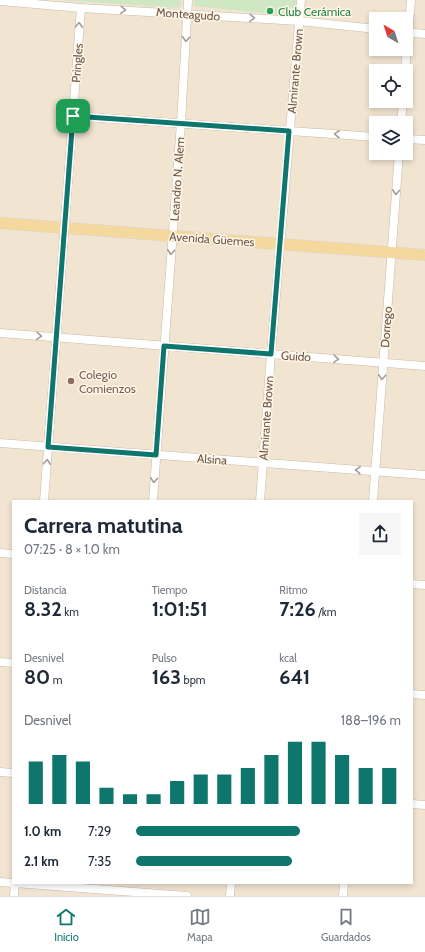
<!DOCTYPE html>
<html lang="es">
<head>
<meta charset="utf-8">
<style>
  :root { --surface:#fff; --page:#f6f6f7; --text:#1f2937; --muted:#747a83; --line:#e0e1e3; --accent:#0f766e }
  body { margin:0; font-family:Cabin,sans-serif; background:var(--page); color:var(--text); height:100vh; display:flex; flex-direction:column; font-size:15px; white-space:nowrap }
  * { box-sizing:border-box; margin:0 }
  p { font-size:13px; color:var(--muted) }
  .icon { flex:none; width:22px; height:22px; fill:none; stroke:currentColor; stroke-width:2; stroke-linecap:round; stroke-linejoin:round }
  .map { position:relative; flex:1; overflow:hidden }
  .side { position:absolute; left:12px; top:500px; width:401px; height:384px; display:flex; flex-direction:column; background:var(--surface); border-radius:0px; box-shadow:0 2px 6px #0003 }
  .side>* { flex:none }
  .needle { width:26px; rotate:321deg }
  .fabs { position:absolute; left:369px; top:12px; display:grid; gap:8px }
  .fabs a { display:grid; place-items:center; width:44px; height:44px; border-radius:0px; background:var(--surface); box-shadow:0 2px 6px #0003; font-size:20px }
  .pin { position:absolute; display:grid; place-items:center; width:34px; height:34px; color:#fff; margin:-17px; border-radius:8px; box-shadow:0 2px 6px #0006 }
  .round { display:grid; place-items:center; flex:none; width:42px; height:42px; border-radius:0px; background:var(--page) }
  .headline { display:flex; align-items:center; justify-content:space-between; height:68px; padding:0 12px }
  h1 { font-size:22px; font-weight:800; line-height:30px }
  .metrics { display:grid; grid-template-columns:repeat(3,1fr); gap:6px; height:68px; padding:4px 12px }
  .metrics div { display:grid; align-content:center }
  .metrics b { font-size:20px; font-weight:800 }
  .metrics small { font-size:11px; font-weight:400 }
  .metrics p { font-size:11px }
  .chart { height:112px; padding:8px 12px }
  .chart p { display:flex; justify-content:space-between }
  .chart svg { width:100%; height:72px; margin-top:4px; stroke:var(--accent); stroke-width:6 }
  ul { padding:0 12px; list-style:none; font-size:13px }
  li { display:grid; grid-template-columns:64px 48px 1fr; align-items:center; height:30px }
  li i { height:10px; border-radius:5px; background:var(--accent) }
  .tabs { display:flex; justify-content:space-around; align-items:center; height:56px; border-top:1px solid var(--line); background:var(--surface); font-size:11px; color:var(--muted) }
  .tabs a { display:grid; justify-items:center; gap:2px }
  .tabs .selected { color:var(--accent) }
  .map>svg:first-child { display:block }
  .residential { fill:#f1e4d1; fill-rule:evenodd }
  .green { fill:#cfe7c2 }
  .lines { fill:none; stroke-linecap:round; stroke-linejoin:round }
  .minor-casing { stroke:#cabaaa; stroke-width:9 }
  .major-casing { stroke:#dad4d0; stroke-width:12 }
  .minor { stroke:#fff; stroke-width:8 }
  .major { stroke:#f5d89e; stroke-width:11 }
  .oneway { stroke:#a99b92 }
  .route-casing { stroke:#fff; stroke-width:8 }
  .route { stroke:#0f766e; stroke-width:5 }
  .leisure-dot { fill:#2e9e5b; stroke:#fef6e8; stroke-width:1.5 }
  .education-dot { fill:#8d6e63; stroke:#fef6e8; stroke-width:1.5 }
  .labels { text-anchor:middle; dominant-baseline:central; stroke-width:3; stroke-linejoin:round; paint-order:stroke }
  .leisure-label { font-size:12px; fill:#27864d; stroke:#fef6e8; text-anchor:start }
  .street-label { font-size:12px; fill:#70594a; stroke:#fef6e8 }
  .education-label { font-size:12px; fill:#785e54; stroke:#fef6e8; text-anchor:start }
</style>
</head>
<body>
<div class="map">
<svg width="425" height="896" viewBox="0 0 425 896">
  <rect width="100%" height="100%" fill="#faf2e2"/>
  <path class="residential" d="M 0,0 L 425,0 L 425,896 L 0,896 ZM 376,19 L 406,19 L 406,49 L 376,49 ZM 376,71 L 406,71 L 406,101 L 376,101 ZM 376,123 L 406,123 L 406,153 L 376,153 ZM 13,501 L 412,501 L 412,883 L 13,883 Z"/>
  <path class="green" d="M 61,0 L 181,0 L 181,6 L 177,8 Z
    M 194,0 L 296,0 L 295,16 L 194,6 Z"/>
  <g class="lines">
    <g class="minor-casing">
      <path id="minor" d="M 0,1 L 81,8 L 299,21 L 376,29
        M 406,32 L 425,34
        M 405,71 L 411,0
        M 73,116 L 376,137
        M 401,123 L 403,101
        M 406,139 L 425,140
        M 0,333 L 425,366
        M 0,443 L 425,475
        M 44,501 L 81,8
        M 153,501 L 181,123 L 188,0
        M 260,501 L 271,354 L 301,0
        M 373,501 L 399,153
        M 0,553 L 13,554
        M 412,584 L 425,585
        M 0,662 L 13,663
        M 412,694 L 425,695
        M 0,772 L 13,773
        M 412,804 L 425,805
        M 0,882 L 13,883
        M 15,883 L 187,896
        M 14,896 L 15,883
        M 230,896 L 231,883
        M 343,896 L 344,883"/>
    </g>
    <g class="major-casing">
      <path id="major" d="M 0,223 L 425,255"/>
    </g>
    <use href="#minor" class="minor"/>
    <use href="#major" class="major"/>
  </g>
  <defs><path id="oneway-chevron" d="M-2-3.5L2.5 0L-2 3.5" fill="none" stroke-width="1.6" stroke-linecap="round" stroke-linejoin="round"/></defs>
  <g class="oneway">
    <use href="#oneway-chevron" transform="translate(123 10) rotate(4)"/>
    <use href="#oneway-chevron" transform="translate(252 18) rotate(4)"/>
    <use href="#oneway-chevron" transform="translate(79 25) rotate(-86)"/>
    <use href="#oneway-chevron" transform="translate(186 39) rotate(93)"/>
    <use href="#oneway-chevron" transform="translate(337 134) rotate(-176)"/>
    <use href="#oneway-chevron" transform="translate(396 192) rotate(94)"/>
    <use href="#oneway-chevron" transform="translate(171 252) rotate(94)"/>
    <use href="#oneway-chevron" transform="translate(39 336) rotate(4)"/>
    <use href="#oneway-chevron" transform="translate(336 359) rotate(4)"/>
    <use href="#oneway-chevron" transform="translate(382 377) rotate(94)"/>
    <use href="#oneway-chevron" transform="translate(47 462) rotate(-86)"/>
    <use href="#oneway-chevron" transform="translate(358 470) rotate(-176)"/>
    <use href="#oneway-chevron" transform="translate(154 480) rotate(94)"/>
  </g>
  <g class="lines">
    <g class="route-casing">
      <path id="route" d="M 73,116 L 289,131 L 271,354 L 164,346 L 156,455 L 48,447 Z"/>
    </g>
    <use href="#route" class="route"/>
  </g>
  <circle class="leisure-dot" cx="270" cy="11" r="4"/>
  <circle class="education-dot" cx="71" cy="381" r="4"/>
  <g class="labels">
    <g class="leisure-label">
      <text x="278" y="11">Club Cerámica</text>
    </g>
    <g class="street-label">
      <text transform="translate(188 14) rotate(4)">Monteagudo</text>
      <text transform="translate(77 63) rotate(-86)">Pringles</text>
      <text transform="translate(295 71) rotate(-85)">Almirante Brown</text>
      <text transform="translate(177 179) rotate(-86)">Leandro N. Alem</text>
      <text transform="translate(212 239) rotate(4)">Avenida Güemes</text>
      <text transform="translate(386 327) rotate(-86)">Dorrego</text>
      <text transform="translate(296 356) rotate(4)">Guido</text>
      <text transform="translate(266 418) rotate(-86)">Almirante Brown</text>
      <text transform="translate(212 459) rotate(4)">Alsina</text>
    </g>
    <g class="education-label">
      <text x="79" y="374">Colegio<tspan x="79" dy="14">Comienzos</tspan></text>
    </g>
  </g>
</svg>
<div class="fabs">
<a><svg class="needle" viewBox="-14 -14 28 28"><path d="M0-13l5 13h-10z" fill="#e53935"/><path d="M0 13l5-13h-10z" fill="#747a83"/></svg></a>
<a><svg class="icon" aria-label="locate" viewBox="0 0 24 24"><circle cx="12" cy="12" r="6"/><path d="M12 2v4M12 18v4M2 12h4M18 12h4"/></svg></a>
<a><svg class="icon" aria-label="layers" viewBox="0 0 24 24"><path d="M12 4l9 5-9 5-9-5zM3 14l9 5 9-5"/></svg></a>
</div>
<div class="pin" style="left:73px;top:116px;background:#1e9e55"><svg class="icon" aria-label="arrive" viewBox="0 0 24 24"><path d="M6 21V4h12l-3 4 3 4H6"/></svg></div>
<section class="side">
<div class="headline"><div><h1>Carrera matutina</h1><p>07:25 · 8 × 1.0 km</p></div><a class="round"><svg class="icon" aria-label="share" viewBox="0 0 24 24"><path d="M12 15V3M7 8l5-5 5 5M5 13v7h14v-7"/></svg></a></div>
<div class="metrics">
<div><p>Distancia</p><b>8.32<small> km</small></b></div>
<div><p>Tiempo</p><b>1:01:51</b></div>
<div><p>Ritmo</p><b>7:26<small> /km</small></b></div>
</div>
<div class="metrics">
<div><p>Desnivel</p><b>80<small> m</small></b></div>
<div><p>Pulso</p><b>163<small> bpm</small></b></div>
<div><p>kcal</p><b>641</b></div>
</div>
<div class="chart"><p><span>Desnivel</span>188–196 m</p>
<svg viewBox="0 0 160 44" preserveAspectRatio="none"><path d="M5 44V18M15 44V14M25 44V18M35 44V34M45 44V38M55 44V38M65 44V30M75 44V26M85 44V26M95 44V22M105 44V14M115 44V6M125 44V6M135 44V14M145 44V22M155 44V22"/></svg>
</div>
<ul>
<li><b>1.0 km</b>7:29<i style="width:62%"></i></li>
<li><b>2.1 km</b>7:35<i style="width:59%"></i></li>
</ul>
</section>
</div>
<nav class="tabs">
<a class="selected"><svg class="icon" aria-label="home" viewBox="0 0 24 24"><path d="M3 11l9-7 9 7M6 9v11h12V9"/></svg>Inicio</a>
<a><svg class="icon" aria-label="map" viewBox="0 0 24 24"><path d="M3 6l6-2 6 2 6-2v14l-6 2-6-2-6 2zM9 4v14M15 6v14"/></svg>Mapa</a>
<a><svg class="icon" aria-label="saved" viewBox="0 0 24 24"><path d="M7 4h10v16l-5-4-5 4z"/></svg>Guardados</a>
</nav>
</body>
</html>
